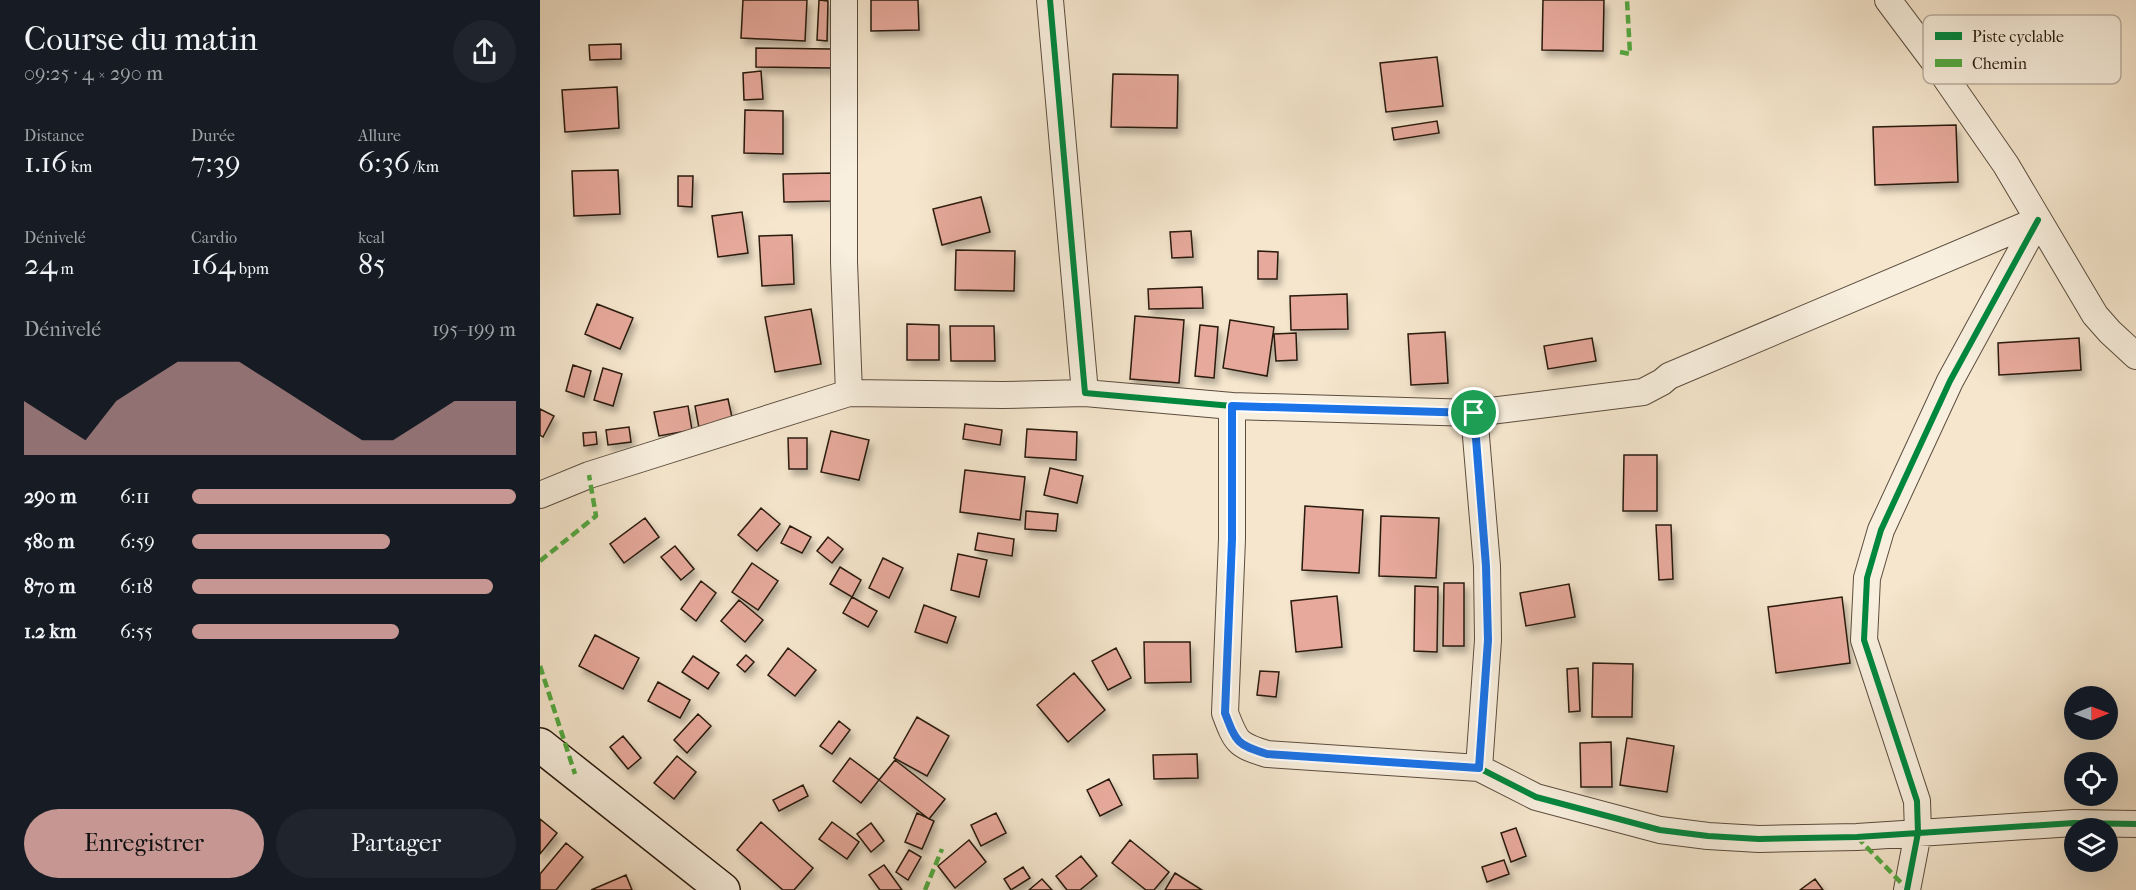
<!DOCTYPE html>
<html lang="fr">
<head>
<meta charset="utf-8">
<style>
  :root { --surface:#171b24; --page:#20242c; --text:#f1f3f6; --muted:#9ea1a6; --accent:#c59692 }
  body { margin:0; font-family:"IM FELL French Canon",serif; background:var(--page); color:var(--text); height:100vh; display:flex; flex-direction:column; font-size:22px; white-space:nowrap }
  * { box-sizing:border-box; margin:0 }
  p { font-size:20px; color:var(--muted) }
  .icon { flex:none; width:33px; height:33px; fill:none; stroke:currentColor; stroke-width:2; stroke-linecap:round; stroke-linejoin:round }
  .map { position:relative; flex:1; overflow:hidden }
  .side { display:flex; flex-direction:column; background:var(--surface); width:540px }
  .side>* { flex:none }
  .needle { width:39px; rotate:89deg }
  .fabs { position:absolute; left:1524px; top:686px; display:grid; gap:12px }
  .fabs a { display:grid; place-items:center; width:54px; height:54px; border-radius:50%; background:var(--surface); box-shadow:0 6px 24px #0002; font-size:30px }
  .pin { position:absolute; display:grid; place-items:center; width:51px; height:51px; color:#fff; margin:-26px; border:3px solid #fff; border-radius:50%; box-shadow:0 2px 6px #0007 }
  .round { display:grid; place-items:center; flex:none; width:63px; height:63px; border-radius:32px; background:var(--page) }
  .head { display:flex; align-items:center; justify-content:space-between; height:102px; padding:0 24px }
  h1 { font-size:33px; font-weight:600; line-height:45px }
  .figures { display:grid; grid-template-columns:repeat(3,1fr); gap:9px; height:102px; padding:6px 24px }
  .figures div { display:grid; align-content:center }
  .figures b { font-size:30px; font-weight:600 }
  .figures small { font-size:16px; font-weight:400 }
  .figures p { font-size:16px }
  .chart { height:168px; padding:12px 24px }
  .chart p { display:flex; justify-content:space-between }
  .chart svg { width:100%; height:108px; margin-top:6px; fill:var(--accent); opacity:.7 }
  .primary-button { display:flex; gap:12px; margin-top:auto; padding:12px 24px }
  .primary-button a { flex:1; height:69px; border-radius:36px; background:var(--accent); color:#111; font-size:24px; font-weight:600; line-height:69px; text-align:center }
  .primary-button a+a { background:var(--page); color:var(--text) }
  ul { padding:0 24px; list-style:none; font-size:20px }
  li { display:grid; grid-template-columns:96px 72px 1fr; align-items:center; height:45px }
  li i { height:15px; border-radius:8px; background:var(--accent) }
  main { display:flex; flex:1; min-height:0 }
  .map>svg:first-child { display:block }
  .building { fill:#e6a99b; stroke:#291a0e; stroke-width:1.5; filter:url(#shadow) }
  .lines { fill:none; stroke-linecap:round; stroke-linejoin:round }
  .street-casing { stroke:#5c4d3e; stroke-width:28 }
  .secondary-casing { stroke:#291a0e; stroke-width:36 }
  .street { stroke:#f8efde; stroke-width:26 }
  .secondary { stroke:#f8efde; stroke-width:33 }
  .quiet { stroke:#53a941; stroke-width:4.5; stroke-dasharray:9 4.5; stroke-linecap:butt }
  .cycleway-casing { stroke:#f8efde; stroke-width:10 }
  .cycleway { stroke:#00873e; stroke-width:6 }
  .route-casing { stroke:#fff; stroke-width:12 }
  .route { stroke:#1a73e8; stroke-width:8 }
  .key { fill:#f8efde; stroke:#baafa0; stroke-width:1.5 }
  .key-label { font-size:16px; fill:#291a0e }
</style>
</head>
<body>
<main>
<section class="side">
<div class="head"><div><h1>Course du matin</h1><p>09:25 · 4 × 290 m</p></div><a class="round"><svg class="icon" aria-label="share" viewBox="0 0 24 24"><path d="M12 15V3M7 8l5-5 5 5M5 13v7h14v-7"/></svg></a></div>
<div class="figures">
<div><p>Distance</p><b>1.16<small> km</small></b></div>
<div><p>Durée</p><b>7:39</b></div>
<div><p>Allure</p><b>6:36<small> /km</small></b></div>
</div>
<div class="figures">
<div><p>Dénivelé</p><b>24<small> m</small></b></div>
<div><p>Cardio</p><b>164<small> bpm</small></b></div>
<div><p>kcal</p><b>85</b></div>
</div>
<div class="chart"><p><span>Dénivelé</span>195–199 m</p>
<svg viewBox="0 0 160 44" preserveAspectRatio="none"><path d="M0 44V22L10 30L20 38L30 22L40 14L50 6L60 6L70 6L80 14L90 22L100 30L110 38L120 38L130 30L140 22L150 22L160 22V44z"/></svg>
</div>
<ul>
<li><b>290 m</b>6:11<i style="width:100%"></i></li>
<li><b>580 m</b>6:59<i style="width:61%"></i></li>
<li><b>870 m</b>6:18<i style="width:93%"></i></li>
<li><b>1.2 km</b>6:55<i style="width:64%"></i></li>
</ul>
<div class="primary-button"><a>Enregistrer</a><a>Partager</a></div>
</section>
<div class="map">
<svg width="1596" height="890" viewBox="0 0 1596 890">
  <defs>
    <filter id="shadow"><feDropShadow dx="3.5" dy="6" stdDeviation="3" flood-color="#0004"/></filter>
  </defs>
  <rect width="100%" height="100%" fill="#f5e6cd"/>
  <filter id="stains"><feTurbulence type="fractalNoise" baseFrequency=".00333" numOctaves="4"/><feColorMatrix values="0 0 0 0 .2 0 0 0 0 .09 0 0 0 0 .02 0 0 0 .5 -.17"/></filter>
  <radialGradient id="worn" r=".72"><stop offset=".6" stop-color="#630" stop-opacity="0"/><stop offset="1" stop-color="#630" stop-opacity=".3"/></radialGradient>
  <path class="building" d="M 203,0 L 267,0 L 265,41 L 201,38 Z
    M 279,0 L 288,1 L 287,41 L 277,40 Z
    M 331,0 L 378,0 L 379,30 L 331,31 Z
    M 1003,0 L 1064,0 L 1063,51 L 1002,50 Z
    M 81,44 L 81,59 L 50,60 L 49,45 Z
    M 216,48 L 292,49 L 292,68 L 216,67 Z
    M 897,57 L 903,106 L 846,112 L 840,63 Z
    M 221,71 L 223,99 L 204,100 L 203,73 Z
    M 573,74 L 638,75 L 637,128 L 571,127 Z
    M 77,87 L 79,128 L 25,132 L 22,90 Z
    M 205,110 L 243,111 L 243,154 L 204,153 Z
    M 897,121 L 899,133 L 854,140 L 852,128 Z
    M 1416,125 L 1418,182 L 1335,185 L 1333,127 Z
    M 78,170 L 80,214 L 34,216 L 32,171 Z
    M 293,173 L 294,201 L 244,202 L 243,174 Z
    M 138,176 L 153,176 L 152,207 L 138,206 Z
    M 441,197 L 450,232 L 402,245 L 393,209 Z
    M 202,212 L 208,253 L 178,257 L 172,216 Z
    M 651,231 L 653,257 L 632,258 L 630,232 Z
    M 252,235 L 254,284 L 222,286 L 219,236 Z
    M 416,250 L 475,251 L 474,291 L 415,290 Z
    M 718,251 L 738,252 L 737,279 L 718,279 Z
    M 662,287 L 663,308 L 609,309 L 608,289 Z
    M 807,294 L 808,329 L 751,330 L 750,296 Z
    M 57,304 L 93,318 L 80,349 L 45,334 Z
    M 271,309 L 281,364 L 235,372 L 225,317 Z
    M 595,316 L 644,320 L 639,383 L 590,379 Z
    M 690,320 L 734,327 L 727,376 L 683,368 Z
    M 367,324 L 399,325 L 399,360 L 367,360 Z
    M 660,325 L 678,327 L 674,378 L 655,376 Z
    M 410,326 L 454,326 L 455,361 L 411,361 Z
    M 905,332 L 908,383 L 871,385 L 868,334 Z
    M 756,333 L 757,360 L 736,361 L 734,334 Z
    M 1052,338 L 1056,361 L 1008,369 L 1004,346 Z
    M 1539,338 L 1541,370 L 1459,375 L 1458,343 Z
    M 33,365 L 51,371 L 44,397 L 26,391 Z
    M 63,368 L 82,374 L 73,406 L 54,400 Z
    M 188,399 L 193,422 L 159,428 L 155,406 Z
    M 148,406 L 152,430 L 119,436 L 114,412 Z
    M 0,409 L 14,416 L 3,437 L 0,435 Z
    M 425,424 L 462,430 L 460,445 L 423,439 Z
    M 89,427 L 91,442 L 68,445 L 66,430 Z
    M 487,429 L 537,432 L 536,460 L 485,457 Z
    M 291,431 L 329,440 L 319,480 L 281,472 Z
    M 56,432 L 57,444 L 44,446 L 43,433 Z
    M 248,438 L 267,438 L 267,469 L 249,469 Z
    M 1084,455 L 1117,455 L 1117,511 L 1083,511 Z
    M 510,468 L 543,476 L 537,503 L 504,495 Z
    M 425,470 L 485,477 L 480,520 L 420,512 Z
    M 765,506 L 823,510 L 819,573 L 762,570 Z
    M 221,508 L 240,524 L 217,551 L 198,535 Z
    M 486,511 L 518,514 L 516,531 L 485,529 Z
    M 841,516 L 899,518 L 896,578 L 839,576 Z
    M 105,518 L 119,537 L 84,563 L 70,544 Z
    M 1116,525 L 1131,525 L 1133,579 L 1119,580 Z
    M 250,526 L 271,537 L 262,553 L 241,543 Z
    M 438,533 L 474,539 L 472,556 L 435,550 Z
    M 288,537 L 303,549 L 292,563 L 277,551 Z
    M 135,546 L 154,569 L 141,580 L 121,557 Z
    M 418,554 L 447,560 L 439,597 L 411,590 Z
    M 343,558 L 363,568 L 349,598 L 329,588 Z
    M 212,563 L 238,581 L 218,610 L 192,592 Z
    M 300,567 L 321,580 L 312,597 L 290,584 Z
    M 161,581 L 176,593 L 156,621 L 141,609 Z
    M 904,583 L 924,583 L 924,646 L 903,646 Z
    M 1029,584 L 1035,617 L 986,626 L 980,593 Z
    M 875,586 L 898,587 L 897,652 L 874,651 Z
    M 797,596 L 802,647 L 756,652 L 751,601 Z
    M 312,597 L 337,611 L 328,627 L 303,613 Z
    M 1302,597 L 1310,663 L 1236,673 L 1228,607 Z
    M 199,600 L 223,620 L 205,642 L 181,621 Z
    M 384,605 L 416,617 L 407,643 L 375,632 Z
    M 55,635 L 99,658 L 83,689 L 39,666 Z
    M 604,642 L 650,642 L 651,682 L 605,683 Z
    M 248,648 L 276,670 L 255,696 L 228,675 Z
    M 576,648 L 591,678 L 568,690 L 552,661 Z
    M 206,655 L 214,662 L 205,672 L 197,665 Z
    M 153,656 L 179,673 L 168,689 L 142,672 Z
    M 1053,663 L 1093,664 L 1092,717 L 1052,717 Z
    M 1038,668 L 1040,711 L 1029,712 L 1027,669 Z
    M 720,671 L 739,672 L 736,697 L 717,695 Z
    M 534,673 L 565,710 L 528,742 L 497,705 Z
    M 118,682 L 150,700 L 140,718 L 108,701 Z
    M 158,714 L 171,726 L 147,753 L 134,740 Z
    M 377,717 L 409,736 L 387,776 L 354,758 Z
    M 299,721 L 310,730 L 292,754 L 280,746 Z
    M 83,736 L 101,758 L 88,769 L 70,747 Z
    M 1087,738 L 1134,746 L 1127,792 L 1080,785 Z
    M 1071,742 L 1072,787 L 1041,787 L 1040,743 Z
    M 657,754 L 658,778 L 614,779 L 613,755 Z
    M 137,756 L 156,772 L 134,799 L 114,783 Z
    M 310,758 L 339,780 L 321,803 L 293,781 Z
    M 355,760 L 405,799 L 389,819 L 339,780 Z
    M 569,779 L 582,805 L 560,816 L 547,790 Z
    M 263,785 L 268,796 L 239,811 L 233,800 Z
    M 377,813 L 394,821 L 382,849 L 365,842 Z
    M 456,813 L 466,833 L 441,846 L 431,825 Z
    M 0,819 L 17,833 L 0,854 Z
    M 221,822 L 273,868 L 254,890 L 243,890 L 197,850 Z
    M 292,822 L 319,842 L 307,859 L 279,839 Z
    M 331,823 L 344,841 L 331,852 L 317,834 Z
    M 976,828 L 986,856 L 971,862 L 961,833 Z
    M 429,840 L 446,862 L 415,888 L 398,866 Z
    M 590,840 L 629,872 L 614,890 L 606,890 L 572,863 Z
    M 26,843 L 43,857 L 16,890 L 0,890 L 0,874 Z
    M 369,850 L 381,857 L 368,880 L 356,872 Z
    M 541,856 L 557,876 L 540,890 L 527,890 L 516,876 Z
    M 964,860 L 969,874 L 947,882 L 942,867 Z
    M 344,865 L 362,890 L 340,890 L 329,875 Z
    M 483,867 L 490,878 L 471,890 L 464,879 Z
    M 635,873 L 662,890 L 625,890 Z
    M 86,875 L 92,890 L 51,890 Z
    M 502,879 L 512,890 L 489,890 Z
    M 1275,879 L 1283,890 L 1260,890 Z"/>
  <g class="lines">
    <g class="street-casing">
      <path id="street" d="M 304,0 L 304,262 L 309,393 L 463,395 L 545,393
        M 510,0 L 545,393 L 692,406 L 692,539 L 685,713 C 696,742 697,745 727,754 L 939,768 L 996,797 L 1120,830 L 1168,836 L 1219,839 L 1317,837 L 1534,823 L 1596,824
        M 1348,0 L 1396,64 L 1466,165 L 1555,315 L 1570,332 L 1596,356
        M 692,406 L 934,413 L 947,566 L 948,640 L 939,768
        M 934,413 L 1103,392 L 1122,382 L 1129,376 L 1498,220
        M 0,495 L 49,475 L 309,393
        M 1367,890 L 1378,833 L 1377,801 L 1324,640 L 1327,578 L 1341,530 L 1410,381 L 1498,220"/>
    </g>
    <g class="secondary-casing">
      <path id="secondary" d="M 0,745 L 183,890"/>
    </g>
    <use href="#street" class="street"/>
    <use href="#secondary" class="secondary"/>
    <path class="quiet" d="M 1080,52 L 1090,54 L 1087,0
      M 0,561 L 56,516 L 49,475
      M 0,666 L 35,774
      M 1317,837 L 1368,890
      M 385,890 L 402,849"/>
    <g class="cycleway-casing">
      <path id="cycleway" d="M 510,0 L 545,393 L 692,406 L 692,539 L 685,713 C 696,742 697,745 727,754 L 939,768 L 996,797 L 1120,830 L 1168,836 L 1219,839 L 1317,837 L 1534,823 L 1596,824
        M 1367,890 L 1378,833 L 1377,801 L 1324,640 L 1327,578 L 1341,530 L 1410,381 L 1498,220"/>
    </g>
    <use href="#cycleway" class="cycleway"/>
  </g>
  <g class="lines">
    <g class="route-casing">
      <path id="route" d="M 692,406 L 934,413 L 946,566 L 948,640 L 939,768 L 727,754 C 697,745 696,742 685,713 L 692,539 Z"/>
    </g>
    <use href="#route" class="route"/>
  </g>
  <rect x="1383" y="15" width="198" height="69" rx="9" class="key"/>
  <rect x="1395" y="32" width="27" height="8" fill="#00873e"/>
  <rect x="1395" y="59" width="27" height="8" fill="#53a941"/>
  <g class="key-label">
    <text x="1432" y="42">Piste cyclable</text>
    <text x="1432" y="69">Chemin</text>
  </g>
  <rect width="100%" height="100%" filter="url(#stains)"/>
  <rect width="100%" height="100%" fill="url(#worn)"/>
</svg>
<div class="fabs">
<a><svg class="needle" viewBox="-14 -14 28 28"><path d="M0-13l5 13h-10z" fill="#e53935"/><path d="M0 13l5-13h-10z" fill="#9ea1a6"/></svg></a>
<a><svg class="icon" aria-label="locate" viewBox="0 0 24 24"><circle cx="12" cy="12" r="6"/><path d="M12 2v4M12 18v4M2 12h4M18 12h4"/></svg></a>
<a><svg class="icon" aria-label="layers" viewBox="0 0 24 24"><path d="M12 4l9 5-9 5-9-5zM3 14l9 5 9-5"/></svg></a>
</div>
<div class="pin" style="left:934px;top:413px;background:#1e9e55"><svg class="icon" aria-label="arrive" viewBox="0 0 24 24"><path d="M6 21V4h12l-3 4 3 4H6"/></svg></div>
</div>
</main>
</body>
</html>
